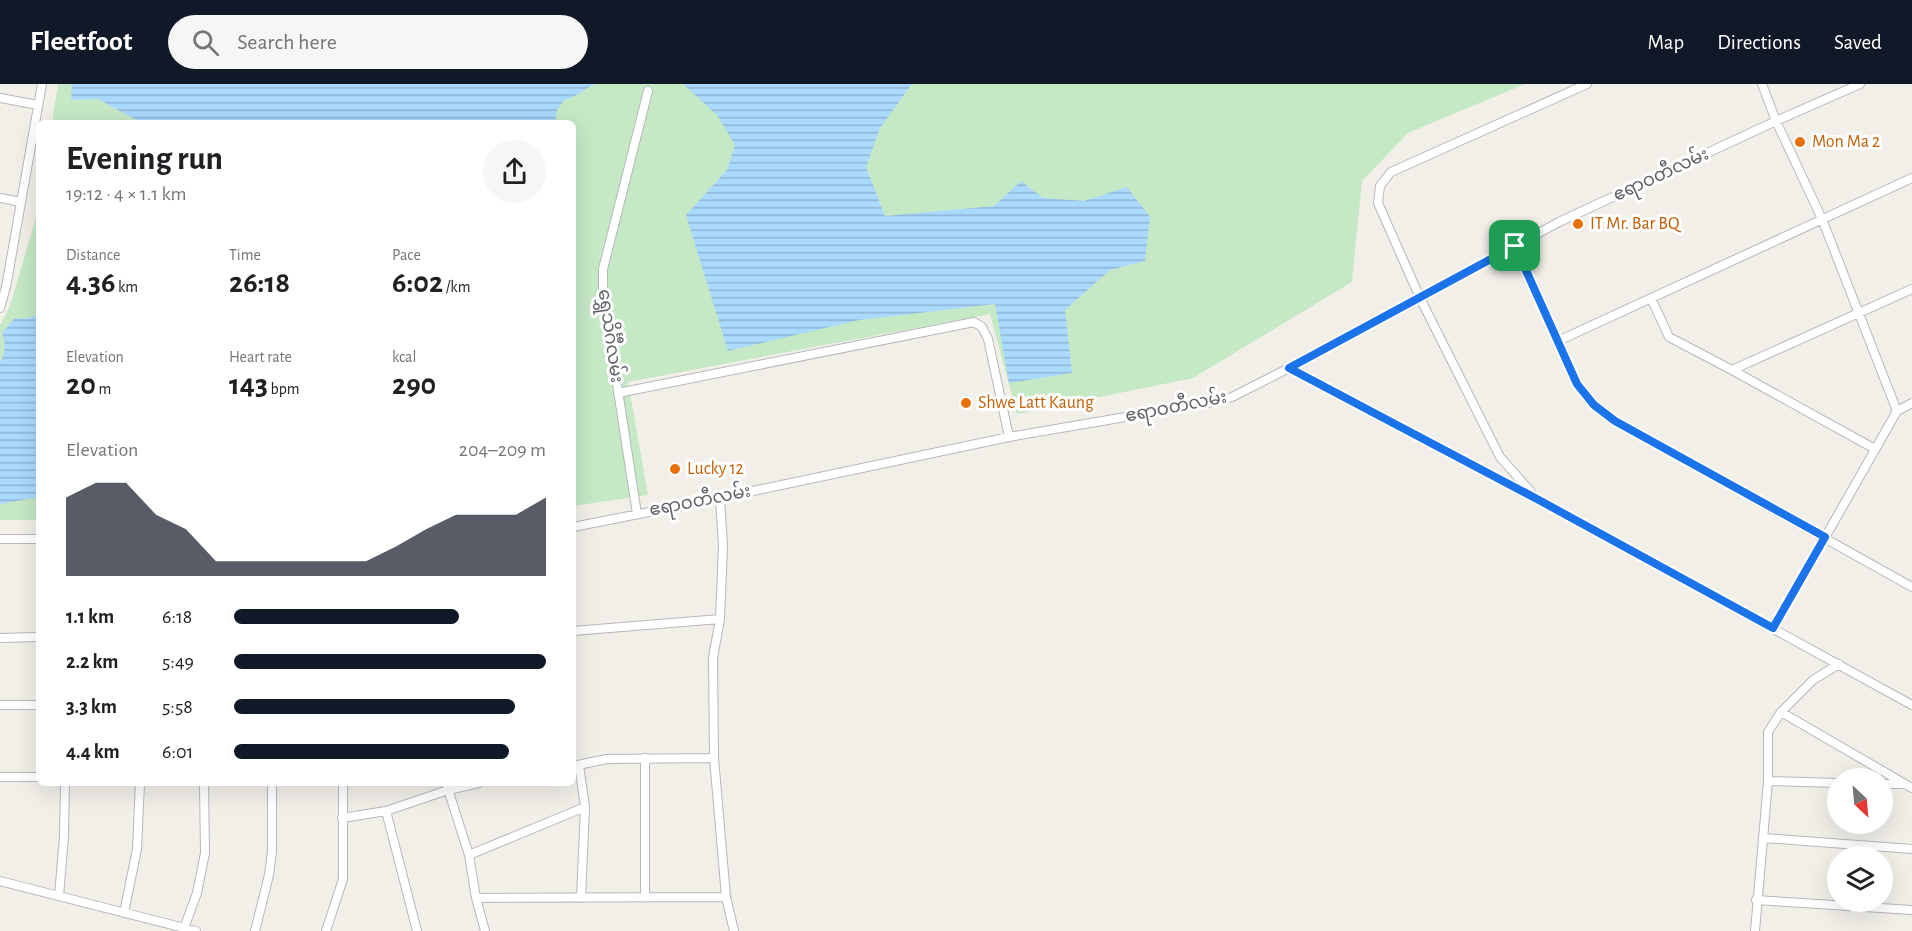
<!DOCTYPE html>
<html lang="en">
<head>
<meta charset="utf-8">
<style>
  :root { --surface:#fff; --page:#f6f6f6; --text:#202124; --muted:#757577; --accent:#111827 }
  body { margin:0; font-family:"Alegreya Sans","Noto Sans Myanmar",sans-serif; background:var(--page); color:var(--text); height:100vh; display:flex; flex-direction:column; font-size:22px; white-space:nowrap }
  * { box-sizing:border-box; margin:0 }
  p { font-size:20px; color:var(--muted) }
  .icon { flex:none; width:33px; height:33px; fill:none; stroke:currentColor; stroke-width:2; stroke-linecap:round; stroke-linejoin:round }
  .map { position:relative; flex:1; overflow:hidden }
  .details { position:absolute; left:36px; top:36px; width:540px; height:666px; display:flex; flex-direction:column; background:var(--surface); border-radius:9px; box-shadow:0 6px 24px #0002 }
  .details>* { flex:none }
  .needle { width:39px; rotate:154deg }
  .tools { position:absolute; left:1827px; top:684px; display:grid; gap:12px }
  .tools a { display:grid; place-items:center; width:66px; height:66px; border-radius:50%; background:var(--surface); box-shadow:0 6px 24px #0002; font-size:30px }
  .pin { position:absolute; display:grid; place-items:center; width:51px; height:51px; color:#fff; margin:-26px; border-radius:12px; box-shadow:0 3px 9px #0006 }
  .round { display:grid; place-items:center; flex:none; width:63px; height:63px; border-radius:32px; background:var(--page) }
  .overview { display:flex; align-items:center; justify-content:space-between; height:102px; padding:0 30px }
  h1 { font-size:33px; font-weight:700; line-height:45px }
  .stats { display:grid; grid-template-columns:repeat(3,1fr); gap:9px; height:102px; padding:6px 30px }
  .stats div { display:grid; align-content:center }
  .stats b { font-size:30px; font-weight:700 }
  .stats small { font-size:16px; font-weight:400 }
  .stats p { font-size:16px }
  .chart { height:168px; padding:12px 30px }
  .chart p { display:flex; justify-content:space-between }
  .chart svg { width:100%; height:108px; margin-top:6px; fill:var(--accent); opacity:.7 }
  ul { padding:0 30px; list-style:none; font-size:20px }
  li { display:grid; grid-template-columns:96px 72px 1fr; align-items:center; height:45px }
  li i { height:15px; border-radius:8px; background:var(--accent) }
  header { display:flex; align-items:center; gap:36px; box-sizing:border-box; height:84px; padding:0 30px; background:var(--accent); color:#fff }
  header strong { font-size:28px }
  nav { display:flex; gap:33px; margin-inline-start:auto; font-size:21px }
  .search { width:420px; height:54px; background:var(--page); display:flex; align-items:center; gap:15px; box-sizing:border-box; padding:0 21px; border-radius:33px; color:var(--muted); font-size:22px }
  .map>svg:first-child { display:block }
  .grass { fill:#c5e8c5 }
  .water { fill:url(#water-rules) }
  .lines { fill:none; stroke-linecap:round; stroke-linejoin:round }
  .minor-casing { stroke:#b5b8bc; stroke-width:10 }
  .minor { stroke:#fff; stroke-width:8 }
  .route-casing { stroke:#fff; stroke-width:12 }
  .route { stroke:#1a73e8; stroke-width:8 }
  .food-dot { fill:#e8710a; stroke:#fff; stroke-width:2 }
  .labels { text-anchor:middle; dominant-baseline:central; stroke-width:6; stroke-linejoin:round; paint-order:stroke }
  .food-label { font-size:18px; fill:#c56008; stroke:#fff; text-anchor:start }
  .street-label { font-size:18px; fill:#5f6368; stroke:#fff }
</style>
</head>
<body>
<header>
<strong>Fleetfoot</strong>
<div class="search"><svg class="icon" aria-label="search" viewBox="0 0 24 24"><circle cx="10" cy="10" r="6"/><path d="M15 15l6 6"/></svg>Search here</div>
<nav><a>Map</a><a>Directions</a><a>Saved</a></nav>
</header>
<div class="map">
<svg width="1912" height="847" viewBox="0 0 1912 847">
  <defs>
    <pattern id="water-rules" width="6" height="5" patternUnits="userSpaceOnUse" patternTransform="scale(1.5)"><rect width="6" height="5" fill="#aadaff"/><path d="M0 2.5h6" fill="none" stroke="#8eb4d2"/></pattern>
  </defs>
  <rect width="100%" height="100%" fill="#f1efe8"/>
  <path class="grass" d="M 58,0 L 1525,0 L 1408,49 L 1362,97 L 1352,198 L 1193,294 L 1017,330 L 990,230 L 628,298 L 648,411 L 573,422 L 573,39 L 52,39 Z
    M 39,123 L 39,436 L 0,436 L 0,241 L 10,222 Z"/>
  <path class="water" d="M 72,0 L 595,0 C 583,6 576,13 564,16 L 557,26 L 555,39 L 142,39 L 98,15 L 71,16 Z
    M 683,0 L 912,0 L 880,44 L 866,83 L 885,132 L 994,122 L 1021,97 L 1043,114 L 1084,117 L 1127,103 L 1150,133 L 1145,177 L 1110,186 L 1065,226 L 1072,289 L 1009,299 L 995,220 L 859,236 L 728,267 L 686,131 L 727,86 L 735,61 L 717,31 Z
    M 39,229 L 39,413 L 0,420 L 0,278 C 6,269 6,259 2,249 L 15,234 L 27,235 Z"/>
  <g class="lines">
    <g class="minor-casing">
      <path id="minor" d="M 1762,0 L 1776,37 L 1822,135 L 1897,327
        M 0,14 L 38,21
        M 0,114 L 21,118
        M 1515,162 L 1577,300 L 1594,321 L 1615,337 L 1912,503
        M 1651,214 L 1669,253 L 1732,286 L 1875,365
        M 0,224 L 6,203 L 42,0
        M 1558,257 L 1912,94
        M 1289,284 L 1537,415 L 1912,621
        M 1732,286 L 1912,205
        M 618,309 L 974,238 L 982,243 L 988,255 L 1009,353
        M 1531,408 L 1500,373 L 1420,214 L 1378,119 L 1380,102 L 1391,88 L 1587,0
        M 720,414 L 723,462 L 720,535 L 713,574 L 714,674 L 726,813 L 734,847
        M 637,430 L 603,209 L 603,185 L 648,7
        M 573,443 L 720,414 L 1009,353 L 1213,318 L 1232,313 L 1289,284 L 1559,138 L 1776,37 L 1860,0
        M 0,455 L 39,455
        M 1773,545 L 1897,327 L 1912,319
        M 573,547 L 720,535
        M 0,554 L 39,553
        M 0,621 L 39,621
        M 1781,628 L 1912,704
        M 645,674 L 645,814
        M 579,681 L 585,723 L 581,814
        M 573,682 L 607,675 L 714,674
        M 0,693 L 39,693
        M 1768,697 L 1838,699
        M 446,699 L 469,771 L 476,814 L 485,847
        M 1882,700 L 1904,700
        M 386,727 L 417,847
        M 342,734 L 386,727 L 448,706 L 479,699
        M 1763,754 L 1912,765
        M 469,771 L 585,723
        M 0,797 L 196,847
        M 59,812 L 64,752 L 65,699
        M 476,814 L 726,813
        M 1756,816 L 1912,826
        M 124,829 L 137,765 L 140,699
        M 183,847 L 197,809 L 205,769 L 204,699
        M 255,847 L 269,791 L 272,768 L 272,699
        M 326,847 L 343,795 L 343,699
        M 1755,847 L 1768,697 L 1768,648 L 1781,628 L 1813,596 L 1839,580"/>
    </g>
    <use href="#minor" class="minor"/>
  </g>
  <g class="lines">
    <g class="route-casing">
      <path id="route" d="M 1515,162 L 1577,300 L 1594,321 L 1615,337 L 1825,453 L 1773,544 L 1537,415 L 1289,284 Z"/>
    </g>
    <use href="#route" class="route"/>
  </g>
  <g class="food-dot">
    <circle cx="1800" cy="58" r="6"/>
    <circle cx="1578" cy="140" r="6"/>
    <circle cx="966" cy="319" r="6"/>
    <circle cx="675" cy="385" r="6"/>
  </g>
  <g class="labels">
    <g class="food-label">
      <text x="1812" y="58">Mon Ma 2</text>
      <text x="1590" y="140">IT Mr. Bar BQ</text>
      <text x="978" y="319">Shwe Latt Kaung</text>
      <text x="687" y="385">Lucky 12</text>
    </g>
    <g class="street-label">
      <text transform="translate(1661 91) rotate(-25)">ဧရာဝတီလမ်း</text>
      <text transform="translate(610 252) rotate(82)">ရွှေသိင်္ဂီလမ်း</text>
      <text transform="translate(1176 323) rotate(-11)">ဧရာဝတီလမ်း</text>
      <text transform="translate(700 417) rotate(-11)">ဧရာဝတီလမ်း</text>
    </g>
  </g>
</svg>
<div class="tools">
<a><svg class="needle" viewBox="-14 -14 28 28"><path d="M0-13l5 13h-10z" fill="#e53935"/><path d="M0 13l5-13h-10z" fill="#757577"/></svg></a>
<a><svg class="icon" aria-label="layers" viewBox="0 0 24 24"><path d="M12 4l9 5-9 5-9-5zM3 14l9 5 9-5"/></svg></a>
</div>
<div class="pin" style="left:1515px;top:162px;background:#1e9e55"><svg class="icon" aria-label="arrive" viewBox="0 0 24 24"><path d="M6 21V4h12l-3 4 3 4H6"/></svg></div>
<section class="details">
<div class="overview"><div><h1>Evening run</h1><p>19:12 · 4 × 1.1 km</p></div><a class="round"><svg class="icon" aria-label="share" viewBox="0 0 24 24"><path d="M12 15V3M7 8l5-5 5 5M5 13v7h14v-7"/></svg></a></div>
<div class="stats">
<div><p>Distance</p><b>4.36<small> km</small></b></div>
<div><p>Time</p><b>26:18</b></div>
<div><p>Pace</p><b>6:02<small> /km</small></b></div>
</div>
<div class="stats">
<div><p>Elevation</p><b>20<small> m</small></b></div>
<div><p>Heart rate</p><b>143<small> bpm</small></b></div>
<div><p>kcal</p><b>290</b></div>
</div>
<div class="chart"><p><span>Elevation</span>204–209 m</p>
<svg viewBox="0 0 160 44" preserveAspectRatio="none"><path d="M0 44V12L10 6L20 6L30 19L40 25L50 38L60 38L70 38L80 38L90 38L100 38L110 32L120 25L130 19L140 19L150 19L160 12V44z"/></svg>
</div>
<ul>
<li><b>1.1 km</b>6:18<i style="width:72%"></i></li>
<li><b>2.2 km</b>5:49<i style="width:100%"></i></li>
<li><b>3.3 km</b>5:58<i style="width:90%"></i></li>
<li><b>4.4 km</b>6:01<i style="width:88%"></i></li>
</ul>
</section>
</div>
</body>
</html>
